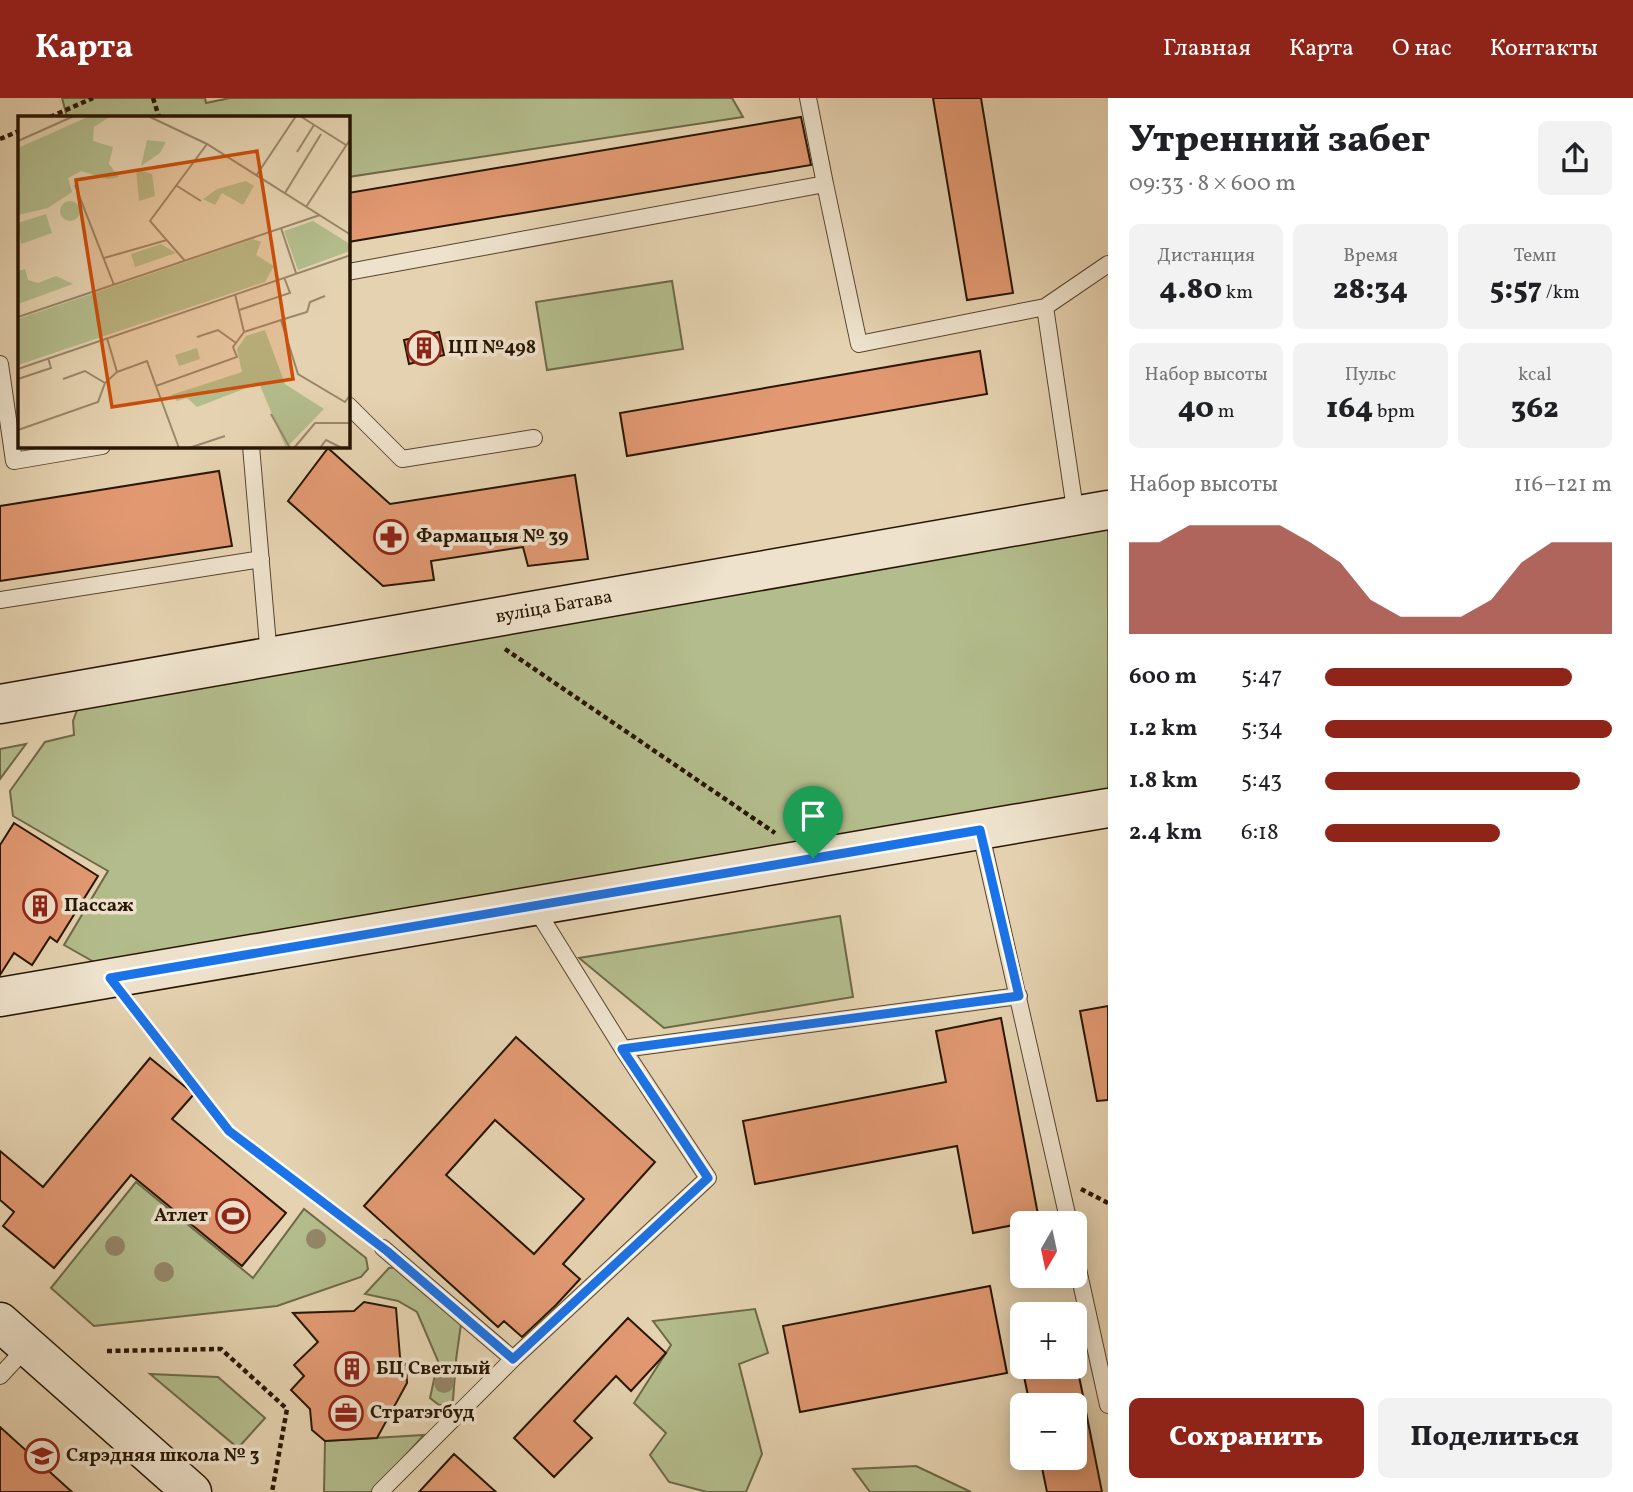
<!DOCTYPE html>
<html lang="ru">
<head>
<meta charset="utf-8">
<style>
  :root { --surface:#fff; --page:#f2f2f2; --text:#202124; --muted:#757577; --accent:#8f2418 }
  body { margin:0; font-family:Vollkorn,serif; background:var(--page); color:var(--text); height:100vh; display:flex; flex-direction:column; font-size:26px; white-space:nowrap }
  * { box-sizing:border-box; margin:0 }
  p { font-size:23px; color:var(--muted) }
  .icon { flex:none; width:38px; height:38px; fill:none; stroke:currentColor; stroke-width:2; stroke-linecap:round; stroke-linejoin:round }
  .map { position:relative; flex:1; overflow:hidden }
  .side { display:flex; flex-direction:column; background:var(--surface); width:525px }
  .side>* { flex:none }
  .needle { width:46px; rotate:189deg }
  .controls { position:absolute; left:1010px; top:1113px; display:grid; gap:14px }
  .controls a { display:grid; place-items:center; width:77px; height:77px; border-radius:10px; background:var(--surface); box-shadow:0 4px 18px #0003; font-size:35px }
  .pin { position:absolute; display:grid; place-items:center; width:60px; height:60px; color:#fff; margin:-72px -30px; border-radius:50% 50% 50% 0; rotate:-45deg; box-shadow:0 0 7px #0007 }
  .pin .icon { rotate:45deg }
  .round { display:grid; place-items:center; flex:none; width:74px; height:74px; border-radius:10px; background:var(--page) }
  .summary { display:flex; align-items:center; justify-content:space-between; height:119px; padding:0 21px }
  h1 { font-size:38px; font-weight:800; line-height:52px }
  .metrics { display:grid; grid-template-columns:repeat(3,1fr); gap:10px; height:119px; padding:7px 21px }
  .metrics div { display:grid; align-content:center; border-radius:10px; background:var(--page); text-align:center }
  .metrics b { font-size:30px; font-weight:800 }
  .metrics small { font-size:19px; font-weight:400 }
  .metrics p { font-size:19px }
  .chart { height:196px; padding:14px 21px }
  .chart p { display:flex; justify-content:space-between }
  .chart svg { width:100%; height:126px; margin-top:7px; fill:var(--accent); opacity:.7 }
  .button { display:flex; gap:14px; margin-top:auto; padding:14px 21px }
  .button a { flex:1; height:80px; border-radius:10px; background:var(--accent); color:#fff; font-size:28px; font-weight:800; line-height:80px; text-align:center }
  .button a+a { background:var(--page); color:var(--text) }
  ul { padding:0 21px; list-style:none; font-size:23px }
  li { display:grid; grid-template-columns:112px 84px 1fr; align-items:center; height:52px }
  li i { height:18px; border-radius:9px; background:var(--accent) }
  header { display:flex; align-items:center; gap:42px; box-sizing:border-box; height:98px; padding:0 35px; background:var(--accent); color:#fff }
  header strong { font-size:33px }
  nav { display:flex; gap:38px; margin-inline-start:auto; font-size:24px }
  main { display:flex; flex:1; min-height:0 }
  .map>svg:first-child { display:block }
  .green { fill:#b3bc8c; stroke:#6d6947; stroke-width:2 }
  .building { fill:#e29972; stroke:#271602; stroke-width:2; fill-rule:evenodd }
  .lines { fill:none; stroke-linecap:round; stroke-linejoin:round }
  .lane-casing { stroke:#56452e; stroke-width:18 }
  .secondary-casing { stroke:#271602; stroke-width:41 }
  .path { stroke:#271602; stroke-width:4.5; stroke-dasharray:5 3.5; stroke-linecap:butt }
  .lane { stroke:#eee2cc; stroke-width:16 }
  .secondary { stroke:#eee2cc; stroke-width:38 }
  .tree { fill:#948667 }
  .route-casing { stroke:#fff; stroke-width:14 }
  .route { stroke:#1a73e8; stroke-width:9 }
  .labels { text-anchor:middle; dominant-baseline:central; stroke-width:7; stroke-linejoin:round; paint-order:stroke }
  .poi-label { font-size:19px; font-weight:bold; fill:#271602; stroke:#eee2cc; text-anchor:start }
  .street-label { font-size:19px; fill:#271602; stroke:#eee2cc }
  .inset-road { fill:none; stroke:#99876a; stroke-width:2 }
  .view { fill:#cb4f0a; fill-opacity:0.15; stroke:#cb4f0a; stroke-width:3.5 }
  .inset-edge { fill:none; stroke:#271602; stroke-width:3.5 }
</style>
</head>
<body>
<header>
<strong>Карта</strong>
<nav><a>Главная</a><a>Карта</a><a>О нас</a><a>Контакты</a></nav>
</header>
<main>
<div class="map">
<svg width="1108" height="1394" viewBox="0 0 1108 1394">
  <rect width="100%" height="100%" fill="#e5d2b0"/>
  <filter id="stains"><feTurbulence type="fractalNoise" baseFrequency=".00286" numOctaves="4"/><feColorMatrix values="0 0 0 0 .2 0 0 0 0 .09 0 0 0 0 .02 0 0 0 .5 -.17"/></filter>
  <radialGradient id="worn" r=".72"><stop offset=".6" stop-color="#630" stop-opacity="0"/><stop offset="1" stop-color="#630" stop-opacity=".3"/></radialGradient>
  <path class="green" d="M 62,0 L 205,0 L 206,5 L 230,0 L 732,0 L 743,19 L 348,79 L 348,19 L 67,19 Z
    M 672,183 L 683,251 L 547,272 L 536,204 Z
    M 1108,431 L 1108,698 L 108,872 L 64,847 L 108,773 L 13,718 L 10,693 L 45,644 L 74,637 L 73,623 L 79,607 Z
    M 26,646 L 0,681 L 0,651 Z
    M 840,818 L 853,899 L 664,930 L 579,860 Z
    M 136,1084 L 253,1180 L 304,1111 L 366,1160 L 368,1171 L 361,1179 L 277,1208 L 94,1228 L 51,1190 Z
    M 400,1169 L 461,1226 L 456,1262 L 453,1302 L 447,1307 L 439,1307 L 430,1300 L 438,1263 L 417,1214 L 398,1203 L 365,1196 L 389,1170 Z
    M 755,1211 L 768,1255 L 739,1266 L 762,1356 L 746,1394 L 707,1394 L 669,1384 L 650,1357 L 666,1335 L 634,1305 L 671,1247 L 653,1223 Z
    M 150,1276 L 218,1279 L 265,1320 L 238,1350 Z
    M 424,1337 L 372,1394 L 324,1394 L 325,1343 Z
    M 916,1368 L 971,1394 L 870,1394 L 853,1371 Z"/>
  <path class="building" d="M 933,0 L 981,0 L 1013,195 L 967,202 Z
    M 801,19 L 811,67 L 348,144 L 348,95 Z
    M 439,234 L 444,257 L 409,266 L 404,242 Z
    M 980,253 L 987,296 L 627,358 L 620,315 Z
    M 328,350 L 390,406 L 575,377 L 588,461 L 528,468 L 523,449 L 431,463 L 434,482 L 383,488 L 288,403 Z
    M 219,373 L 232,448 L 0,483 L 0,408 Z
    M 14,725 L 98,778 L 57,844 L 50,839 L 32,867 L 14,855 L 0,877 L 0,747 Z
    M 1108,908 L 1108,1002 L 1097,1003 L 1080,913 Z
    M 1001,920 L 1039,1122 L 973,1135 L 957,1048 L 755,1086 L 743,1023 L 946,984 L 936,933 Z
    M 516,939 L 655,1064 L 563,1166 L 580,1181 L 556,1207 L 522,1239 L 504,1223 L 498,1229 L 364,1108 ZM 495,1022 L 584,1101 L 534,1156 L 446,1077 Z
    M 150,960 L 194,996 L 172,1021 L 286,1115 L 242,1168 L 131,1077 L 54,1170 L 3,1128 L 14,1114 L 0,1102 L 0,1053 L 43,1089 Z
    M 990,1188 L 1007,1275 L 800,1314 L 783,1228 Z
    M 364,1204 L 396,1210 L 400,1259 L 406,1267 L 407,1285 L 377,1340 L 325,1343 L 312,1332 L 310,1311 L 291,1292 L 304,1278 L 294,1267 L 318,1244 L 293,1215 L 354,1213 Z
    M 628,1220 L 666,1255 L 631,1293 L 616,1278 L 574,1323 L 592,1340 L 554,1379 L 514,1340 Z
    M 1022,1269 L 1077,1269 L 1085,1307 L 1030,1307 Z
    M 1085,1309 L 1102,1394 L 1047,1394 L 1040,1360 L 1074,1360 L 1074,1310 Z
    M 0,1329 L 72,1394 L 0,1394 Z
    M 454,1356 L 496,1394 L 419,1394 Z"/>
  <g class="lines">
    <g class="lane-casing">
      <path id="lane" d="M 808,0 L 825,86
        M 348,174 L 825,86 L 859,246 L 1045,209
        M 0,266 L 14,363 L 102,348
        M 348,307 L 402,361 L 534,340
        M 251,348 L 269,559
        M 1076,418 L 1045,209 L 1108,166
        M 0,502 L 261,461
        M 980,732 L 1069,1125
        M 623,951 L 1019,898
        M 383,1150 L 513,1261
        M 1074,1153 L 1108,1307
        M 0,1278 L 28,1248
        M 380,1394 L 513,1261 L 708,1080 L 623,951 L 534,808"/>
    </g>
    <g class="secondary-casing">
      <path id="secondary" d="M 0,606 L 1108,412
        M 0,899 L 1108,710
        M 0,1224 L 192,1394"/>
    </g>
    <path class="path" d="M 153,0 L 159,19
      M 50,19 L 93,0
      M 0,41 L 19,33
      M 505,551 L 775,735
      M 132,909 L 229,1033 L 367,1138
      M 1081,1091 L 1108,1105
      M 107,1253 L 221,1251 L 287,1311 L 272,1394"/>
    <use href="#lane" class="lane"/>
    <use href="#secondary" class="secondary"/>
  </g>
  <g class="tree">
    <circle cx="316" cy="1141" r="10"/>
    <circle cx="115" cy="1148" r="10"/>
    <circle cx="164" cy="1174" r="10"/>
    <circle cx="444" cy="1285" r="10"/>
  </g>
  <g class="lines">
    <g class="route-casing">
      <path id="route" d="M 980,732 L 1019,898 L 622,951 L 708,1080 L 513,1261 L 387,1153 L 229,1033 L 110,880 Z"/>
    </g>
    <use href="#route" class="route"/>
  </g>
  <defs>
    <g id="building-ring" transform="scale(1.75)"><circle r="9.5" fill="#eee2cc" stroke="#8f2418" stroke-width="1.5"/><path d="M-4-6H4V6H1V3H-1V6H-4ZM-2.5-4.3h1.7v1.8h-1.7ZM.8-4.3h1.7v1.8H.8ZM-2.5-1h1.7V.8h-1.7ZM.8-1h1.7V.8H.8Z" fill="#8f2418"/></g>
    <g id="pharmacy-ring" transform="scale(1.75)"><circle r="9.5" fill="#eee2cc" stroke="#8f2418" stroke-width="1.5"/><path d="M-2-6h4v4h4v4h-4v4h-4v-4h-4v-4h4Z" fill="#8f2418"/></g>
    <g id="stadium-ring" transform="scale(1.75)"><circle r="9.5" fill="#eee2cc" stroke="#8f2418" stroke-width="1.5"/><path d="M0-5a6.5 5 0 1 0 0 10a6.5 5 0 1 0 0-10ZM-3.5-1.8h7v3.6h-7Z" fill="#8f2418"/></g>
    <g id="office-ring" transform="scale(1.75)"><circle r="9.5" fill="#eee2cc" stroke="#8f2418" stroke-width="1.5"/><path d="M-6-3h4V-5.5h4V-3h4V5H-6ZM-1-4.5V-3h2v-1.5ZM-6 0V1H6V0Z" fill="#8f2418"/></g>
    <g id="school-ring" transform="scale(1.75)"><circle r="9.5" fill="#eee2cc" stroke="#8f2418" stroke-width="1.5"/><path d="M0-5L7-2L0 1L-7-2ZM-4 1L0 2.5L4 1V4Q0 6-4 4Z" fill="#8f2418"/></g>
  </defs>
  <g fill-rule="evenodd">
    <use href="#building-ring" x="424" y="250"/>
    <use href="#pharmacy-ring" x="391" y="439"/>
    <use href="#building-ring" x="40" y="808"/>
    <use href="#stadium-ring" x="233" y="1118"/>
    <use href="#building-ring" x="352" y="1271"/>
    <use href="#office-ring" x="346" y="1315"/>
    <use href="#school-ring" x="42" y="1358"/>
  </g>
  <g class="labels">
    <g class="poi-label">
      <text x="448" y="250">ЦП №498</text>
      <text x="416" y="439">Фармацыя № 39</text>
      <text x="64" y="808">Пассаж</text>
      <text x="208" y="1118" text-anchor="end">Атлет</text>
      <text x="376" y="1271">БЦ Светлый</text>
      <text x="370" y="1315">Стратэгбуд</text>
      <text x="66" y="1358">Сярэдняя школа № 3</text>
    </g>
    <g class="street-label">
      <text transform="translate(554 509) rotate(-10)">вуліца Батава</text>
    </g>
  </g>
  <g transform="translate(18 18)">
    <rect width="332" height="332" fill="#e5d2b0"/>
    <path d="M 72,0 L 93,0 L 76,11 L 75,25 L 95,31 L 91,48 L 101,61 L 90,63 L 63,55 L 50,62 L 54,76 L 30,92 L 0,99 L 0,32 ZM 129,24 L 148,26 L 142,37 L 123,50 ZM 118,53 L 134,58 L 137,80 L 121,85 ZM 228,65 L 236,70 L 225,89 L 204,77 L 197,89 L 185,83 L 199,73 ZM42 95a10 10 0 1 1 20 0a10 10 0 1 1-20 0ZM 28,98 L 34,117 L 3,128 L 0,107 ZM 295,105 L 332,128 L 332,135 L 280,154 L 266,115 ZM 235,123 L 243,126 L 238,139 L 256,150 L 247,166 L 0,249 L 0,203 ZM 143,128 L 158,137 L 117,151 L 113,138 ZM 7,153 L 10,164 L 20,167 L 38,160 L 55,168 L 0,188 L 0,155 ZM 247,214 L 267,268 L 306,293 L 268,332 L 241,267 L 179,291 L 169,282 L 159,285 L 153,279 L 224,256 L 219,233 L 228,220 ZM 179,232 L 182,243 L 161,250 L 157,239 Z" fill="#b3bc8c"/>
    <path class="inset-road" d="M 130,0 L 189,28 L 333,119M 282,0 L 328,29M 0,25 L 56,0M 279,36 L 296,9M 238,60 L 278,0M 57,69 L 96,169M 159,70 L 183,85M 267,77 L 303,18M 288,91 L 333,22M 263,112 L 278,157M 86,142 L 149,124M 167,145 L 132,105 L 189,28M 217,178 L 226,216 L 263,204 L 280,258 L 327,286 L 333,278M 221,194 L 272,177 L 266,161M 0,201 L 302,99M 263,204 L 289,196 L 292,186 L 307,180M 179,221 L 200,214 L 218,227M 0,253 L 333,139M 99,256 L 129,245 L 138,270 L 219,241 L 215,231 L 226,216M 0,263 L 33,252 L 30,242M 45,263 L 67,255 L 87,267M 138,270 L 161,332M 253,298 L 272,332M 0,314 L 80,286 L 87,267 L 99,256 L 89,222M 171,332 L 207,320M 276,332 L 297,307 L 333,307M 302,332 L 308,324 L 324,332"/>
    <path class="view" d="M 239,35 L 275,263 L 94,291 L 58,64 Z"/>
    <rect width="332" height="332" class="inset-edge"/>
  </g>
  <rect width="100%" height="100%" filter="url(#stains)"/>
  <rect width="100%" height="100%" fill="url(#worn)"/>
</svg>
<div class="controls">
<a><svg class="needle" viewBox="-14 -14 28 28"><path d="M0-13l5 13h-10z" fill="#e53935"/><path d="M0 13l5-13h-10z" fill="#757577"/></svg></a>
<a>+</a>
<a>−</a>
</div>
<div class="pin" style="left:813px;top:760px;background:#1e9e55"><svg class="icon" aria-label="arrive" viewBox="0 0 24 24"><path d="M6 21V4h12l-3 4 3 4H6"/></svg></div>
</div>
<section class="side">
<div class="summary"><div><h1>Утренний забег</h1><p>09:33 · 8 × 600 m</p></div><a class="round"><svg class="icon" aria-label="share" viewBox="0 0 24 24"><path d="M12 15V3M7 8l5-5 5 5M5 13v7h14v-7"/></svg></a></div>
<div class="metrics">
<div><p>Дистанция</p><b>4.80<small> km</small></b></div>
<div><p>Время</p><b>28:34</b></div>
<div><p>Темп</p><b>5:57<small> /km</small></b></div>
</div>
<div class="metrics">
<div><p>Набор высоты</p><b>40<small> m</small></b></div>
<div><p>Пульс</p><b>164<small> bpm</small></b></div>
<div><p>kcal</p><b>362</b></div>
</div>
<div class="chart"><p><span>Набор высоты</span>116–121 m</p>
<svg viewBox="0 0 160 44" preserveAspectRatio="none"><path d="M0 44V12L10 12L20 6L30 6L40 6L50 6L60 12L70 19L80 32L90 38L100 38L110 38L120 32L130 19L140 12L150 12L160 12V44z"/></svg>
</div>
<ul>
<li><b>600 m</b>5:47<i style="width:86%"></i></li>
<li><b>1.2 km</b>5:34<i style="width:100%"></i></li>
<li><b>1.8 km</b>5:43<i style="width:89%"></i></li>
<li><b>2.4 km</b>6:18<i style="width:61%"></i></li>
</ul>
<div class="button"><a>Сохранить</a><a>Поделиться</a></div>
</section>
</main>
</body>
</html>
